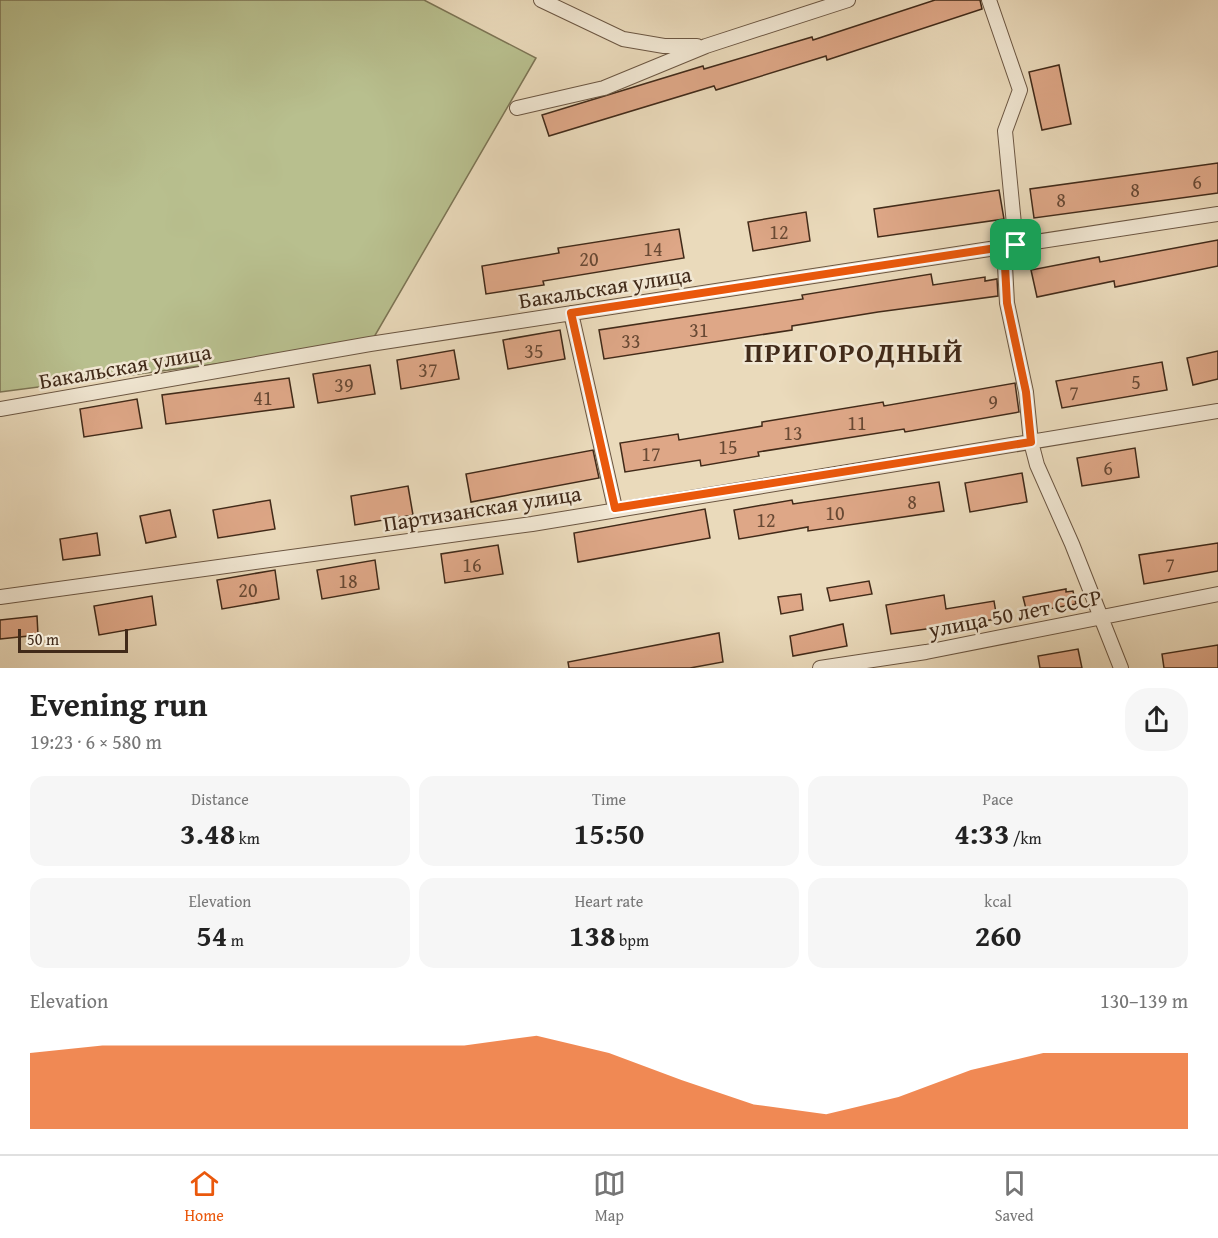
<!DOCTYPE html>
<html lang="en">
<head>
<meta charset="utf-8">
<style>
  :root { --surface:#fff; --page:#f6f6f6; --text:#222; --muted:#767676; --line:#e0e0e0; --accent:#ea580c }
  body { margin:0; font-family:"Gentium Book Plus",serif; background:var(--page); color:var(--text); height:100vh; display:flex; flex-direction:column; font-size:22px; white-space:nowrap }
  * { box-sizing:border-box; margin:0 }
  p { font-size:20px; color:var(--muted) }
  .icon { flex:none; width:33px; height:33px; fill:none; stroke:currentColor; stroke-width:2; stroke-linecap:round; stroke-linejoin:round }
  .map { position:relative; height:668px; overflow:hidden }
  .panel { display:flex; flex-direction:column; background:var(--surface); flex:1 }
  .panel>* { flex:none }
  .scale { position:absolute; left:18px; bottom:15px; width:110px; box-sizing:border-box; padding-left:6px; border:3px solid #412a19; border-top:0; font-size:16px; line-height:21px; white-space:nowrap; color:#412a19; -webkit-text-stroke:4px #f1e7d3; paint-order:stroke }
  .pin { position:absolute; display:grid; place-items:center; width:51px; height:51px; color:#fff; margin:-26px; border-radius:12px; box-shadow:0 3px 9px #0006 }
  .round { display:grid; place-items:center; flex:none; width:63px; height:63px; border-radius:24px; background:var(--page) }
  .head { display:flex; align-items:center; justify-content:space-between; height:102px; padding:0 30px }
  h1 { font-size:33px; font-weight:700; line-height:45px }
  .figures { display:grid; grid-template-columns:repeat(3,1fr); gap:9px; height:102px; padding:6px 30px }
  .figures div { display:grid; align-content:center; border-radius:15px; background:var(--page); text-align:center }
  .figures b { font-size:30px; font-weight:700 }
  .figures small { font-size:16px; font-weight:400 }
  .figures p { font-size:16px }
  .chart { height:168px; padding:12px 30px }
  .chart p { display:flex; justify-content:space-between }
  .chart svg { width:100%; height:108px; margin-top:6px; fill:var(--accent); opacity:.7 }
  .tab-bar { display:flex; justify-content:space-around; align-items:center; height:84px; border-top:2px solid var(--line); background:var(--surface); font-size:16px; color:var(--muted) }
  .tab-bar a { display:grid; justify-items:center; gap:3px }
  .tab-bar .active { color:var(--accent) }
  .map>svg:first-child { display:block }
  .green { fill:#b8bf8e; stroke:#7c7454; stroke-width:1.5 }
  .building { fill:#dea787; stroke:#412a19; stroke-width:1.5 }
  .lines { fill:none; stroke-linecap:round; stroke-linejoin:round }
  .minor-casing { stroke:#6b5642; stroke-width:16 }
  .minor { stroke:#f1e7d3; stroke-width:14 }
  .route-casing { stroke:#fff; stroke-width:12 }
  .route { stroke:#ea580c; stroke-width:8 }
  .labels { text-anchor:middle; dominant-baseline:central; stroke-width:5; stroke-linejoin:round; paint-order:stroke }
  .number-label { font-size:20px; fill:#684934 }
  .street-label { font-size:22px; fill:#412a19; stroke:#f1e7d3 }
  .district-label { font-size:28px; font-weight:bold; letter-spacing:1.5px; fill:#412a19; stroke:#f1e7d3 }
</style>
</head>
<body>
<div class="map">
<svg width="1218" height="668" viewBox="0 0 1218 668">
  <rect width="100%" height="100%" fill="#eadabb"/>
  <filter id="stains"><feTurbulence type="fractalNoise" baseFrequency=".00333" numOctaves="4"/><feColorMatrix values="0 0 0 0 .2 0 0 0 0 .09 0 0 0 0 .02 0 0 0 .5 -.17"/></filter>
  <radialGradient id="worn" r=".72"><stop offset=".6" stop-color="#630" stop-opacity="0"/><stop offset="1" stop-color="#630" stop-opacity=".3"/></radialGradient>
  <path class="green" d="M 0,0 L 424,0 L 536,58 L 370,344 L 0,392 Z"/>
  <path class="building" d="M 935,0 L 980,0 L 982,9 L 827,60 L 826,56 L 716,90 L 714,86 L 549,136 L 542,115 L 703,66 L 704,69 L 812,37 L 813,40 Z
    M 1059,65 L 1071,124 L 1042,130 L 1029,72 Z
    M 1218,163 L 1218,193 L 1034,218 L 1030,189 Z
    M 999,190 L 1004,219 L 878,237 L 874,209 Z
    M 806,212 L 810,241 L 753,251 L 748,222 Z
    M 679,229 L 684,258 L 543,281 L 544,285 L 486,294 L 482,266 L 559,253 L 558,248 Z
    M 1218,240 L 1218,266 L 1115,287 L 1114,281 L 1037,297 L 1031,270 L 1099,257 L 1100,262 Z
    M 931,274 L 933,285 L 985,277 L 985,281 L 997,279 L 998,296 L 878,312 L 792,326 L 792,330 L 604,359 L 599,330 L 803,299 L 802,295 Z
    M 560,330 L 565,359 L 508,369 L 503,340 Z
    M 454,350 L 459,379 L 401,389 L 397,360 Z
    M 1218,351 L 1218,379 L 1193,385 L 1187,358 Z
    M 1162,362 L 1167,390 L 1062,408 L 1056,381 Z
    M 370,365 L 375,394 L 318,403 L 313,374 Z
    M 289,378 L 294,407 L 166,424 L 162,395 Z
    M 1015,383 L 1019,412 L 905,432 L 904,429 L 758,452 L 759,456 L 701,466 L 700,460 L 625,472 L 620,443 L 678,434 L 679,440 L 762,426 L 762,422 L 883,402 L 884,406 Z
    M 137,399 L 142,428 L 84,437 L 80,409 Z
    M 1135,448 L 1139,477 L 1082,486 L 1077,458 Z
    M 593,450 L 599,478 L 471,502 L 466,474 Z
    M 1022,473 L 1027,502 L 970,512 L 965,483 Z
    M 939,482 L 944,511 L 808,531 L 808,527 L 739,539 L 734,510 L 792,500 L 793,504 Z
    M 408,486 L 413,515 L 355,525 L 351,496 Z
    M 270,500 L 275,529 L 218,538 L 213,510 Z
    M 705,509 L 710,538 L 578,562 L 574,533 Z
    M 170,510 L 176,537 L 146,543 L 140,516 Z
    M 97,533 L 100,555 L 63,560 L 60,539 Z
    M 1218,543 L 1218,571 L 1144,584 L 1139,555 Z
    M 498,545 L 503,574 L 445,583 L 441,554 Z
    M 375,560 L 379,589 L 322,599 L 317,570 Z
    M 275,570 L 279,599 L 222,609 L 217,580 Z
    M 869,581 L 872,594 L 830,601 L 827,588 Z
    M 1066,589 L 1066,592 L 1073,591 L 1076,604 L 1027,613 L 1023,597 Z
    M 801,594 L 803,610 L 781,614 L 778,597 Z
    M 944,595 L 946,609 L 994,601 L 997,619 L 891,634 L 886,605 Z
    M 152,596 L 156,625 L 99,635 L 94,606 Z
    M 37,616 L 38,635 L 0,639 L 0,620 Z
    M 843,624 L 847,646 L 793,656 L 790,636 Z
    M 719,633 L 723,662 L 690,668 L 569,668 L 568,662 Z
    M 1218,645 L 1218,668 L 1164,668 L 1162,654 Z
    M 1078,649 L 1082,668 L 1040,668 L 1038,656 Z"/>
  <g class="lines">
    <g class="minor-casing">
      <path id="minor" d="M 541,0 L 623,39 L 664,46 L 697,46
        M 989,0 L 1020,90 L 1005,131 L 1016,245 L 1005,266 L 1007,303 L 1026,392 L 1031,442 L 1037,465 L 1072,544 L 1121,668
        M 517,108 L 604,88 L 706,46 L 848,0
        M 571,313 L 615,508
        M 0,409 L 370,344 L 1218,214
        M 0,597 L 532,524 L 1218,411
        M 820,668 L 926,652 L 1218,594"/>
    </g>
    <use href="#minor" class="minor"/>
  </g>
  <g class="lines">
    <g class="route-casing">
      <path id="route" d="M 1016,245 L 1005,266 L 1007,303 L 1026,392 L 1031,442 L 615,508 L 571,313 Z"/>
    </g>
    <use href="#route" class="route"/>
  </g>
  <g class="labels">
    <g class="number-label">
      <text x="1197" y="181">6</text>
      <text x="1135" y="189">8</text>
      <text x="1061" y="199">8</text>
      <text x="779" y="231">12</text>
      <text x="653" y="248">14</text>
      <text x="589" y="258">20</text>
      <text x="699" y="329">31</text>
      <text x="631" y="340">33</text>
      <text x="534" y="350">35</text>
      <text x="428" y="369">37</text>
      <text x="1136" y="381">5</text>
      <text x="344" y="384">39</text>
      <text x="1074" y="392">7</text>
      <text x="263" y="397">41</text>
      <text x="993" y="401">9</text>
      <text x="857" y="422">11</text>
      <text x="793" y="432">13</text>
      <text x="728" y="446">15</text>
      <text x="651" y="453">17</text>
      <text x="1108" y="467">6</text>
      <text x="912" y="501">8</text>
      <text x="835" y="512">10</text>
      <text x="766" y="519">12</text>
      <text x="472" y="564">16</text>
      <text x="1170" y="564">7</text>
      <text x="348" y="580">18</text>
      <text x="248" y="589">20</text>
    </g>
    <g class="street-label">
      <text transform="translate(605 287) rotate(-9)">Бакальская улица</text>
      <text transform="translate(125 366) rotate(-10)">Бакальская улица</text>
      <text transform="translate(482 508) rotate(-9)">Партизанская улица</text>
      <text transform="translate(1015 613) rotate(-11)">улица 50 лет СССР</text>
    </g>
    <g class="district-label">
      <text x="854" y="351">ПРИГОРОДНЫЙ</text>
    </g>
  </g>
  <rect width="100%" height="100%" filter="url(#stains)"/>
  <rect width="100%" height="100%" fill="url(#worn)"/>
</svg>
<div class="scale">50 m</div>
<div class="pin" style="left:1016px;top:245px;background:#1e9e55"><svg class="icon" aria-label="arrive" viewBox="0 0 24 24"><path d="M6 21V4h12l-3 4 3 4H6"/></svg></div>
</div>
<section class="panel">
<div class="head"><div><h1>Evening run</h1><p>19:23 · 6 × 580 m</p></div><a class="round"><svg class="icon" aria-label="share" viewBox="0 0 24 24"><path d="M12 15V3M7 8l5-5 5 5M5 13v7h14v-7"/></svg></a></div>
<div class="figures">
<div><p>Distance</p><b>3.48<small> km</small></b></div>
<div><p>Time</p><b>15:50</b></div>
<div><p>Pace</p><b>4:33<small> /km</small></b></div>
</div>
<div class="figures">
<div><p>Elevation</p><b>54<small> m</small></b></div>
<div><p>Heart rate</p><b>138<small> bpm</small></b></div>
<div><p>kcal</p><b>260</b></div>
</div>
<div class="chart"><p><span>Elevation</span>130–139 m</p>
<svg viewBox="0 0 160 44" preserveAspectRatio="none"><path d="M0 44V13L10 10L20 10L30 10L40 10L50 10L60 10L70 6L80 13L90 24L100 34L110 38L120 31L130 20L140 13L150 13L160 13V44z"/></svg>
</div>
</section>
<nav class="tab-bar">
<a class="active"><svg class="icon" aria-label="home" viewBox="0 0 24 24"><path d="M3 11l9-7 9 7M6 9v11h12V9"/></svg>Home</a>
<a><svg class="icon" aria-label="map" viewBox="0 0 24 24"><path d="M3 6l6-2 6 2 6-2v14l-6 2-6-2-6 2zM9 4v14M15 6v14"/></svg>Map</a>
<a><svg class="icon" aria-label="saved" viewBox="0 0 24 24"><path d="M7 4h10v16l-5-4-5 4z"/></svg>Saved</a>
</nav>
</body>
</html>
